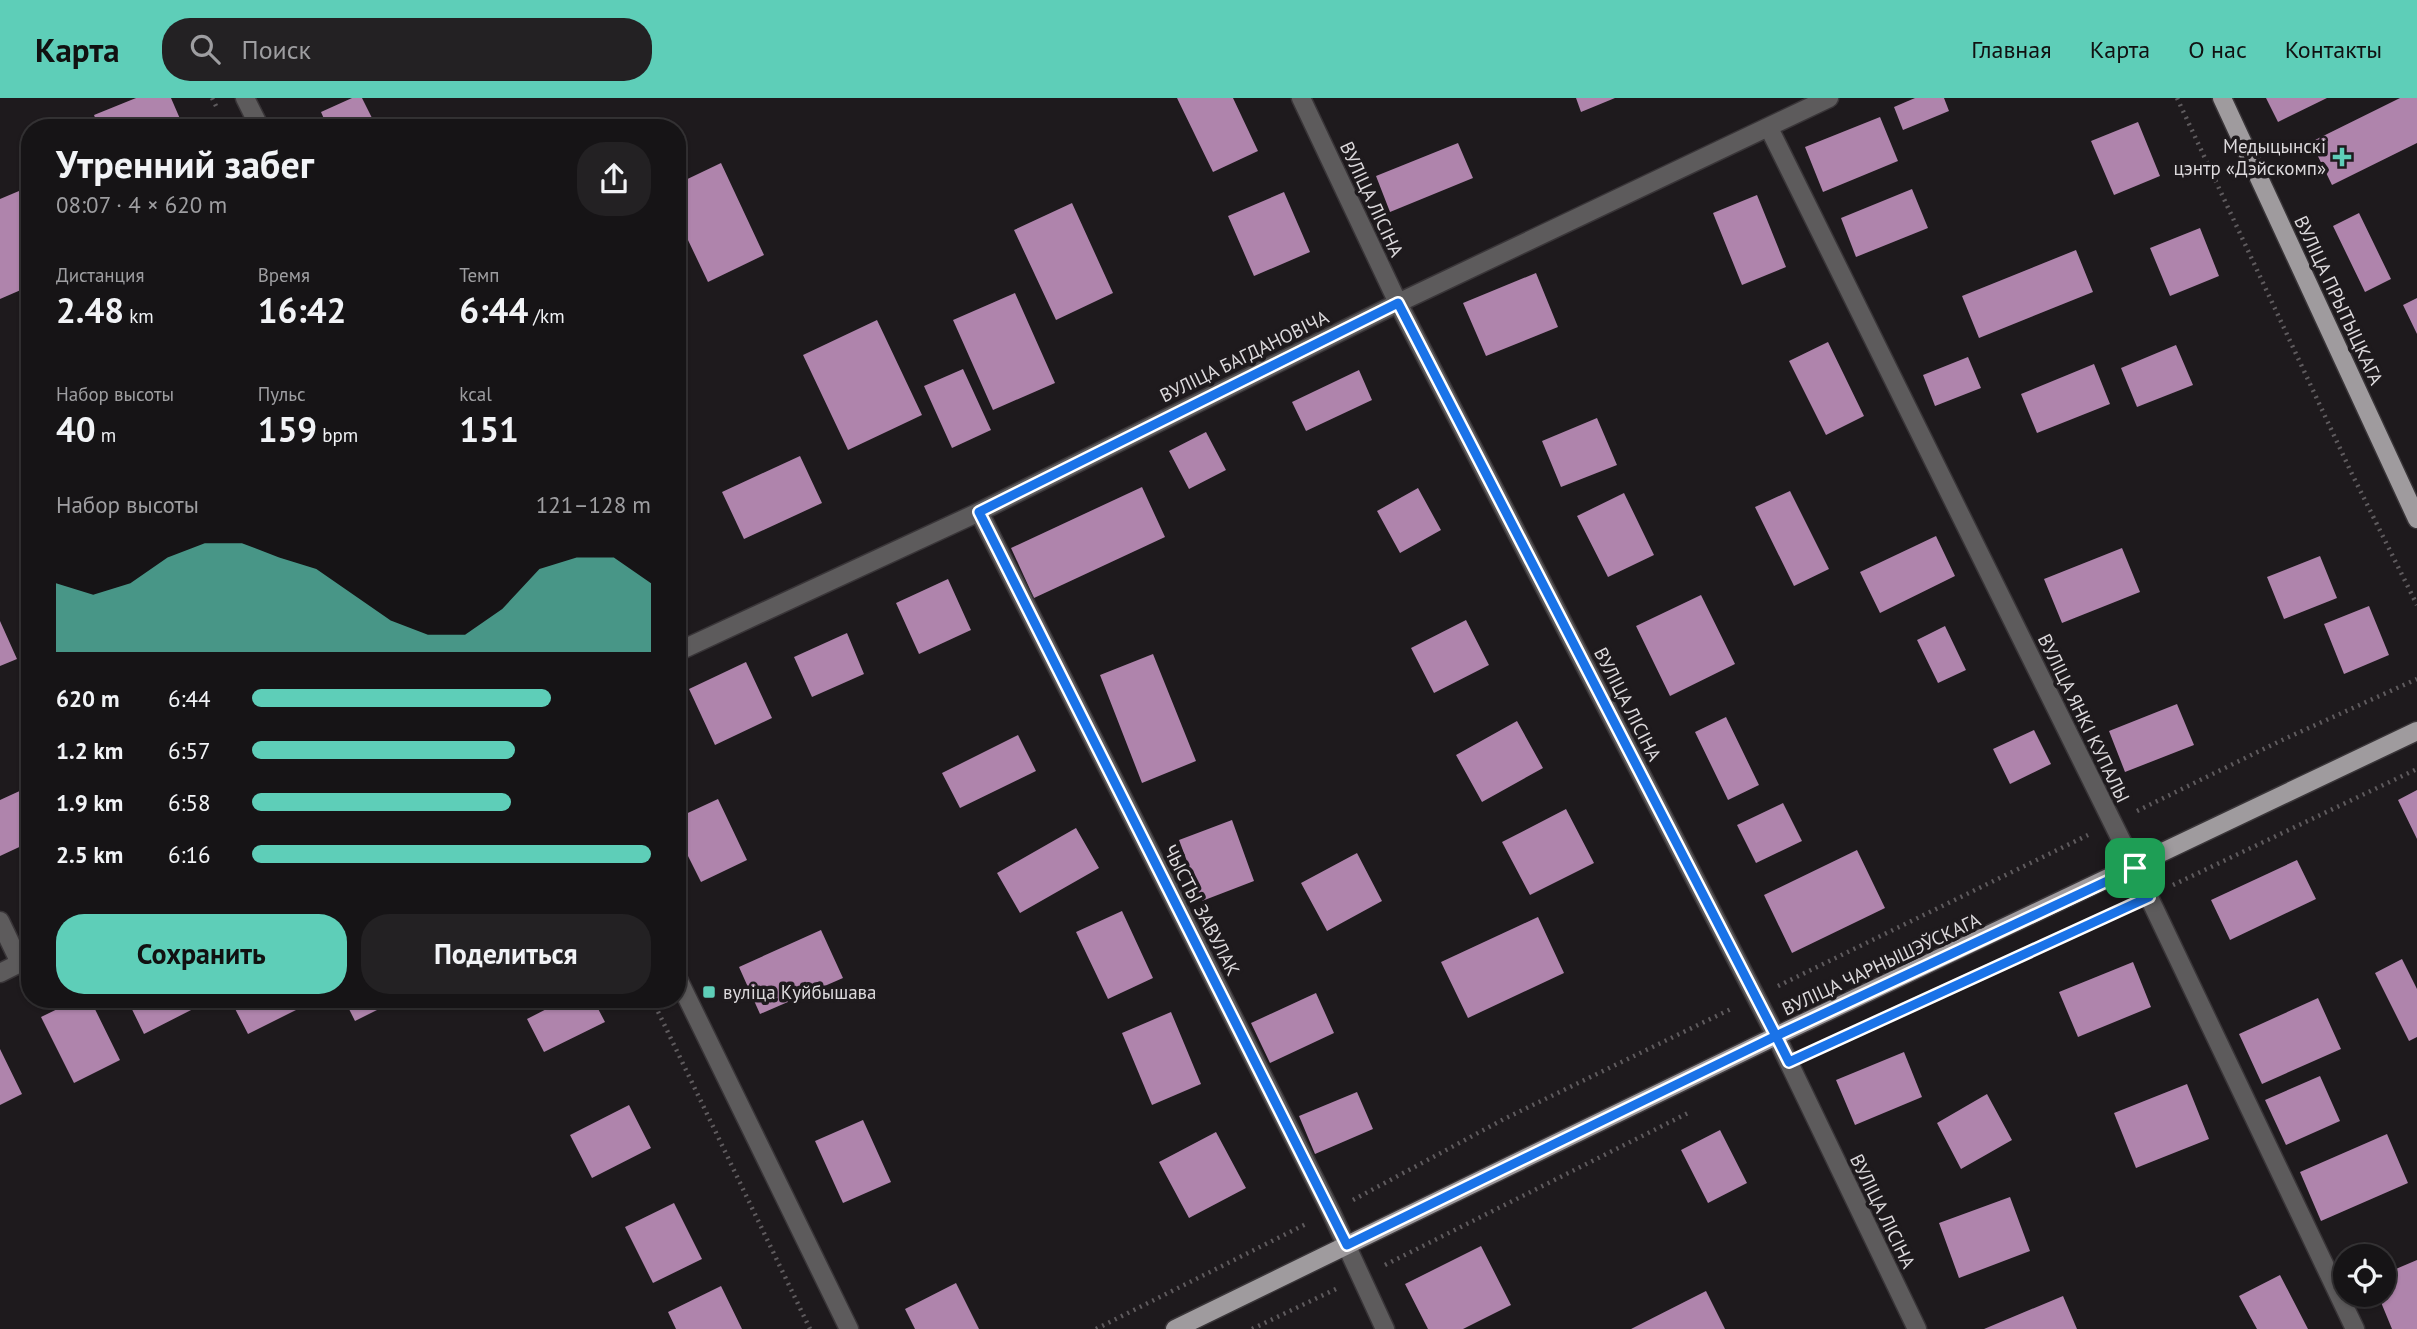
<!DOCTYPE html>
<html lang="ru">
<head>
<meta charset="utf-8">
<style>
  :root { --surface:#161416; --page:#232123; --text:#f1f3f6; --muted:#9e9ea1; --line:#353335; --accent:#5eceb8 }
  body { margin:0; font-family:"PT Sans",sans-serif; background:var(--page); color:var(--text); height:100vh; display:flex; flex-direction:column; font-size:26px; white-space:nowrap }
  * { box-sizing:border-box; margin:0 }
  p { font-size:23px; color:var(--muted) }
  .icon { flex:none; width:38px; height:38px; fill:none; stroke:currentColor; stroke-width:2; stroke-linecap:round; stroke-linejoin:round }
  .map { position:relative; flex:1; overflow:hidden }
  .sheet { position:absolute; left:21px; top:21px; width:665px; height:889px; display:flex; flex-direction:column; background:var(--surface); border-radius:28px; box-shadow:0 2px 5px #0004,0 0 0 2px var(--line) }
  .sheet>* { flex:none }
  .buttons { position:absolute; left:2333px; top:1146px; display:grid; gap:14px }
  .buttons a { display:grid; place-items:center; width:63px; height:63px; border-radius:50%; background:var(--surface); box-shadow:0 2px 5px #0004,0 0 0 2px var(--line); font-size:35px }
  .pin { position:absolute; display:grid; place-items:center; width:60px; height:60px; color:#fff; margin:-30px; border-radius:14px; box-shadow:0 4px 10px #0006 }
  .round { display:grid; place-items:center; flex:none; width:74px; height:74px; border-radius:28px; background:var(--page) }
  .summary { display:flex; align-items:center; justify-content:space-between; height:119px; padding:0 35px }
  h1 { font-size:38px; font-weight:600; line-height:52px }
  .metrics { display:grid; grid-template-columns:repeat(3,1fr); gap:10px; height:119px; padding:7px 35px }
  .metrics div { display:grid; align-content:center }
  .metrics b { font-size:35px; font-weight:600 }
  .metrics small { font-size:19px; font-weight:400 }
  .metrics p { font-size:19px }
  .chart { height:196px; padding:14px 35px }
  .chart p { display:flex; justify-content:space-between }
  .chart svg { width:100%; height:126px; margin-top:7px; fill:var(--accent); opacity:.7 }
  .button { display:flex; gap:14px; margin-top:auto; padding:14px 35px }
  .button a { flex:1; height:80px; border-radius:28px; background:var(--accent); color:#111; font-size:28px; font-weight:600; line-height:80px; text-align:center }
  .button a+a { background:var(--page); color:var(--text) }
  ul { padding:0 35px; list-style:none; font-size:23px }
  li { display:grid; grid-template-columns:112px 84px 1fr; align-items:center; height:52px }
  li i { height:18px; border-radius:9px; background:var(--accent) }
  header { display:flex; align-items:center; gap:42px; box-sizing:border-box; height:98px; padding:0 35px; background:var(--accent); color:#111 }
  header strong { font-size:33px }
  nav { display:flex; gap:38px; margin-inline-start:auto; font-size:24px }
  .search { width:490px; height:63px; background:var(--page); display:flex; align-items:center; gap:18px; box-sizing:border-box; padding:0 24px; border-radius:28px; color:var(--muted); font-size:26px }
  .map>svg:first-child { display:block }
  .building { fill:#af84ac }
  .lines { fill:none; stroke-linecap:round; stroke-linejoin:round }
  .minor-casing { stroke:#393538; stroke-width:21 }
  .major-casing { stroke:#393538; stroke-width:21 }
  .path { stroke:#5f5b5e; stroke-width:4.5; stroke-dasharray:2 5; stroke-linecap:butt }
  .minor { stroke:#5d5b5c; stroke-width:18 }
  .major { stroke:#9f9b9e; stroke-width:18 }
  .route-casing { stroke:#fff; stroke-width:14 }
  .route { stroke:#1a73e8; stroke-width:9 }
  .poi-dot { fill:#5eceb8; stroke:#1e1a1d; stroke-width:2.5 }
  .labels { text-anchor:middle; dominant-baseline:central; stroke-width:7; stroke-linejoin:round; paint-order:stroke }
  .poi-label { font-size:19px; fill:#dcd9dc; stroke:#1e1a1d; text-anchor:end }
  .street-label { font-size:19px; fill:#dcd9dc; stroke:#1e1a1d }
</style>
</head>
<body>
<header>
<strong>Карта</strong>
<div class="search"><svg class="icon" aria-label="search" viewBox="0 0 24 24"><circle cx="10" cy="10" r="6"/><path d="M15 15l6 6"/></svg>Поиск</div>
<nav><a>Главная</a><a>Карта</a><a>О нас</a><a>Контакты</a></nav>
</header>
<div class="map">
<svg width="2417" height="1231" viewBox="0 0 2417 1231">
  <rect width="100%" height="100%" fill="#1e1a1d"/>
  <path class="building" d="M 136,0 L 171,0 L 184,30 L 99,30 L 94,17 Z
    M 352,0 L 362,0 L 377,30 L 328,30 L 321,14 Z
    M 1177,0 L 1233,0 L 1258,53 L 1213,74 Z
    M 1576,0 L 1615,0 L 1581,14 Z
    M 1915,0 L 1944,0 L 1949,13 L 1903,32 L 1894,9 Z
    M 2266,0 L 2327,0 L 2278,24 Z
    M 2400,0 L 2417,0 L 2417,45 L 2332,87 L 2311,44 Z
    M 1880,19 L 1898,63 L 1823,94 L 1805,49 Z
    M 2138,24 L 2160,78 L 2114,97 L 2091,43 Z
    M 1458,45 L 1473,80 L 1390,114 L 1376,78 Z
    M 721,65 L 764,157 L 708,184 L 677,119 L 677,86 Z
    M 1912,91 L 1928,130 L 1856,159 L 1841,120 Z
    M 19,93 L 30,119 L 30,188 L 0,201 L 0,101 Z
    M 1284,94 L 1310,154 L 1254,178 L 1228,118 Z
    M 1757,97 L 1786,169 L 1742,187 L 1713,115 Z
    M 1072,105 L 1113,195 L 1056,222 L 1014,132 Z
    M 2359,115 L 2391,181 L 2365,194 L 2333,128 Z
    M 2200,130 L 2219,178 L 2170,198 L 2150,150 Z
    M 2076,152 L 2093,194 L 1979,240 L 1962,198 Z
    M 1536,175 L 1558,229 L 1486,258 L 1463,205 Z
    M 1015,195 L 1055,285 L 993,312 L 953,222 Z
    M 2417,200 L 2417,236 L 2403,207 Z
    M 877,222 L 922,317 L 848,352 L 803,257 Z
    M 1828,244 L 1864,318 L 1826,337 L 1789,263 Z
    M 2176,247 L 2193,287 L 2137,309 L 2121,270 Z
    M 1968,259 L 1981,290 L 1935,308 L 1923,277 Z
    M 2094,266 L 2110,306 L 2037,335 L 2021,296 Z
    M 963,271 L 991,332 L 952,350 L 924,288 Z
    M 1359,272 L 1372,302 L 1306,333 L 1292,304 Z
    M 1597,320 L 1617,367 L 1561,389 L 1542,343 Z
    M 1206,334 L 1226,372 L 1189,391 L 1169,353 Z
    M 800,358 L 822,405 L 744,441 L 722,394 Z
    M 1142,389 L 1165,439 L 1034,500 L 1011,450 Z
    M 1418,390 L 1441,432 L 1400,455 L 1377,413 Z
    M 1790,393 L 1829,471 L 1794,488 L 1755,409 Z
    M 1624,395 L 1654,457 L 1608,479 L 1577,418 Z
    M 1936,438 L 1955,478 L 1880,515 L 1860,474 Z
    M 2122,450 L 2140,494 L 2062,525 L 2044,481 Z
    M 2320,458 L 2337,500 L 2284,521 L 2267,479 Z
    M 948,481 L 971,532 L 919,556 L 896,505 Z
    M 1701,497 L 1735,566 L 1670,598 L 1636,528 Z
    M 2369,508 L 2389,557 L 2344,576 L 2324,526 Z
    M 1466,522 L 1489,567 L 1434,595 L 1411,550 Z
    M 0,523 L 17,561 L 0,568 Z
    M 1945,528 L 1966,572 L 1938,585 L 1917,542 Z
    M 847,535 L 864,576 L 812,599 L 794,559 Z
    M 1153,556 L 1196,663 L 1142,685 L 1100,577 Z
    M 746,564 L 772,620 L 715,647 L 689,591 Z
    M 2177,606 L 2194,647 L 2125,674 L 2109,633 Z
    M 1726,619 L 1759,687 L 1728,702 L 1695,634 Z
    M 1517,623 L 1543,670 L 1482,704 L 1456,657 Z
    M 2034,632 L 2051,666 L 2010,686 L 1993,651 Z
    M 1018,637 L 1036,673 L 960,710 L 942,675 Z
    M 24,691 L 30,703 L 30,744 L 0,758 L 0,702 Z
    M 2417,692 L 2417,741 L 2398,702 Z
    M 718,701 L 747,762 L 701,784 L 677,736 L 677,720 Z
    M 1783,705 L 1802,743 L 1756,765 L 1737,727 Z
    M 1566,711 L 1594,765 L 1530,797 L 1502,744 Z
    M 1232,722 L 1254,783 L 1202,803 L 1179,742 Z
    M 1076,730 L 1099,770 L 1020,815 L 997,775 Z
    M 1857,752 L 1885,810 L 1792,855 L 1764,797 Z
    M 1357,755 L 1382,803 L 1327,833 L 1301,785 Z
    M 2297,762 L 2316,801 L 2230,842 L 2211,802 Z
    M 1122,813 L 1153,880 L 1108,901 L 1076,834 Z
    M 1538,819 L 1564,875 L 1468,920 L 1441,864 Z
    M 821,832 L 843,880 L 760,916 L 739,869 Z
    M 2402,861 L 2417,891 L 2417,939 L 2409,943 L 2375,875 Z
    M 2133,864 L 2151,909 L 2078,939 L 2059,894 Z
    M 1316,895 L 1334,935 L 1270,965 L 1251,925 Z
    M 2318,900 L 2341,951 L 2262,986 L 2239,936 Z
    M 78,901 L 90,901 L 120,962 L 74,985 L 41,919 Z
    M 127,901 L 193,901 L 197,909 L 144,936 Z
    M 230,901 L 303,901 L 306,907 L 248,936 Z
    M 344,901 L 399,901 L 355,923 Z
    M 566,901 L 593,901 L 605,924 L 544,954 L 527,921 Z
    M 1171,914 L 1201,986 L 1152,1007 L 1122,935 Z
    M 0,951 L 22,996 L 0,1007 Z
    M 1904,954 L 1922,999 L 1855,1027 L 1836,982 Z
    M 2320,978 L 2340,1023 L 2286,1047 L 2265,1002 Z
    M 2187,986 L 2209,1041 L 2136,1070 L 2114,1015 Z
    M 1357,994 L 1373,1031 L 1315,1056 L 1299,1018 Z
    M 1987,996 L 2012,1042 L 1961,1071 L 1937,1025 Z
    M 629,1007 L 651,1050 L 592,1080 L 570,1037 Z
    M 863,1022 L 891,1084 L 843,1105 L 815,1043 Z
    M 1720,1032 L 1747,1085 L 1708,1105 L 1681,1052 Z
    M 1216,1034 L 1246,1090 L 1189,1120 L 1159,1064 Z
    M 2387,1036 L 2408,1085 L 2321,1123 L 2300,1074 Z
    M 2010,1099 L 2030,1153 L 1959,1180 L 1939,1125 Z
    M 674,1105 L 702,1161 L 653,1185 L 625,1129 Z
    M 1481,1148 L 1511,1207 L 1463,1231 L 1428,1231 L 1405,1186 Z
    M 2417,1162 L 2417,1231 L 2392,1231 L 2378,1197 L 2384,1197 L 2384,1176 Z
    M 2280,1177 L 2308,1231 L 2257,1231 L 2239,1198 Z
    M 956,1185 L 979,1231 L 915,1231 L 905,1211 Z
    M 721,1188 L 742,1231 L 676,1231 L 668,1214 Z
    M 1706,1193 L 1725,1231 L 1631,1231 Z
    M 2063,1198 L 2077,1231 L 1984,1231 Z"/>
  <g class="lines">
    <g class="minor-casing">
      <path id="minor" d="M 245,0 L 260,30
        M 1301,0 L 1398,205 L 1776,938 L 1917,1231
        M 1769,30 L 2135,770 L 2355,1231
        M 979,414 L 1331,1114 L 1385,1231
        M 677,554 L 979,414 L 1398,205 L 1829,0
        M 0,823 L 20,865
        M 0,875 L 28,861
        M 677,879 L 849,1231"/>
    </g>
    <g class="major-casing">
      <path id="major" d="M 2222,0 L 2417,421
        M 1175,1231 L 1776,938 L 2417,633"/>
    </g>
    <path class="path" d="M 212,0 L 217,10
      M 2177,0 L 2351,374 L 2417,507
      M 2137,713 L 2280,643 L 2417,581
      M 2173,787 L 2417,671
      M 1778,888 L 2088,737
      M 1944,892 L 2124,810
      M 652,901 L 810,1231
      M 1353,1102 L 1504,1021 L 1733,910
      M 1385,1167 L 1690,1014
      M 1096,1231 L 1308,1125
      M 1252,1231 L 1336,1191"/>
    <use href="#minor" class="minor"/>
    <use href="#major" class="major"/>
  </g>
  <g class="lines">
    <g class="route-casing">
      <path id="route" d="M 2135,770 L 1776,938 L 1398,205 L 979,414 L 1347,1147 L 1776,938 L 1789,964 L 2149,799 L 2135,770"/>
    </g>
    <use href="#route" class="route"/>
  </g>
  <g class="poi-dot">
    <path d="M2338.5 48.5h7v7h7v7h-7v7h-7v-7h-7v-7h7z"/>
    <rect x="702" y="887" width="14" height="14" rx="3.5"/>
  </g>
  <g class="labels">
    <g class="poi-label">
      <text x="2326" y="48">Медыцынскі<tspan x="2326" dy="22">цэнтр «Дэйскомп»</tspan></text>
      <text x="723" y="894" text-anchor="start">вуліца Куйбышава</text>
    </g>
    <g class="street-label">
      <text transform="translate(1372 101) rotate(65)">ВУЛІЦА ЛІСІНА</text>
      <text transform="translate(2339 202) rotate(65)">ВУЛІЦА ПРЫТЫЦКАГА</text>
      <text transform="translate(1244 258) rotate(-26)">ВУЛІЦА БАГДАНОВІЧА</text>
      <text transform="translate(1628 606) rotate(63)">ВУЛІЦА ЛІСІНА</text>
      <text transform="translate(2084 620) rotate(64)">ВУЛІЦА ЯНКІ КУПАЛЫ</text>
      <text transform="translate(1202 812) rotate(63)">ЧЫСТЫ ЗАВУЛАК</text>
      <text transform="translate(1881 866) rotate(-25)">ВУЛІЦА ЧАРНЫШЭЎСКАГА</text>
      <text transform="translate(1883 1113) rotate(64)">ВУЛІЦА ЛІСІНА</text>
    </g>
  </g>
</svg>
<div class="buttons">
<a><svg class="icon" aria-label="locate" viewBox="0 0 24 24"><circle cx="12" cy="12" r="6"/><path d="M12 2v4M12 18v4M2 12h4M18 12h4"/></svg></a>
</div>
<div class="pin" style="left:2135px;top:770px;background:#1e9e55"><svg class="icon" aria-label="arrive" viewBox="0 0 24 24"><path d="M6 21V4h12l-3 4 3 4H6"/></svg></div>
<section class="sheet">
<div class="summary"><div><h1>Утренний забег</h1><p>08:07 · 4 × 620 m</p></div><a class="round"><svg class="icon" aria-label="share" viewBox="0 0 24 24"><path d="M12 15V3M7 8l5-5 5 5M5 13v7h14v-7"/></svg></a></div>
<div class="metrics">
<div><p>Дистанция</p><b>2.48<small> km</small></b></div>
<div><p>Время</p><b>16:42</b></div>
<div><p>Темп</p><b>6:44<small> /km</small></b></div>
</div>
<div class="metrics">
<div><p>Набор высоты</p><b>40<small> m</small></b></div>
<div><p>Пульс</p><b>159<small> bpm</small></b></div>
<div><p>kcal</p><b>151</b></div>
</div>
<div class="chart"><p><span>Набор высоты</span>121–128 m</p>
<svg viewBox="0 0 160 44" preserveAspectRatio="none"><path d="M0 44V20L10 24L20 20L30 11L40 6L50 6L60 11L70 15L80 24L90 33L100 38L110 38L120 29L130 15L140 11L150 11L160 20V44z"/></svg>
</div>
<ul>
<li><b>620 m</b>6:44<i style="width:75%"></i></li>
<li><b>1.2 km</b>6:57<i style="width:66%"></i></li>
<li><b>1.9 km</b>6:58<i style="width:65%"></i></li>
<li><b>2.5 km</b>6:16<i style="width:100%"></i></li>
</ul>
<div class="button"><a>Сохранить</a><a>Поделиться</a></div>
</section>
</div>
</body>
</html>
